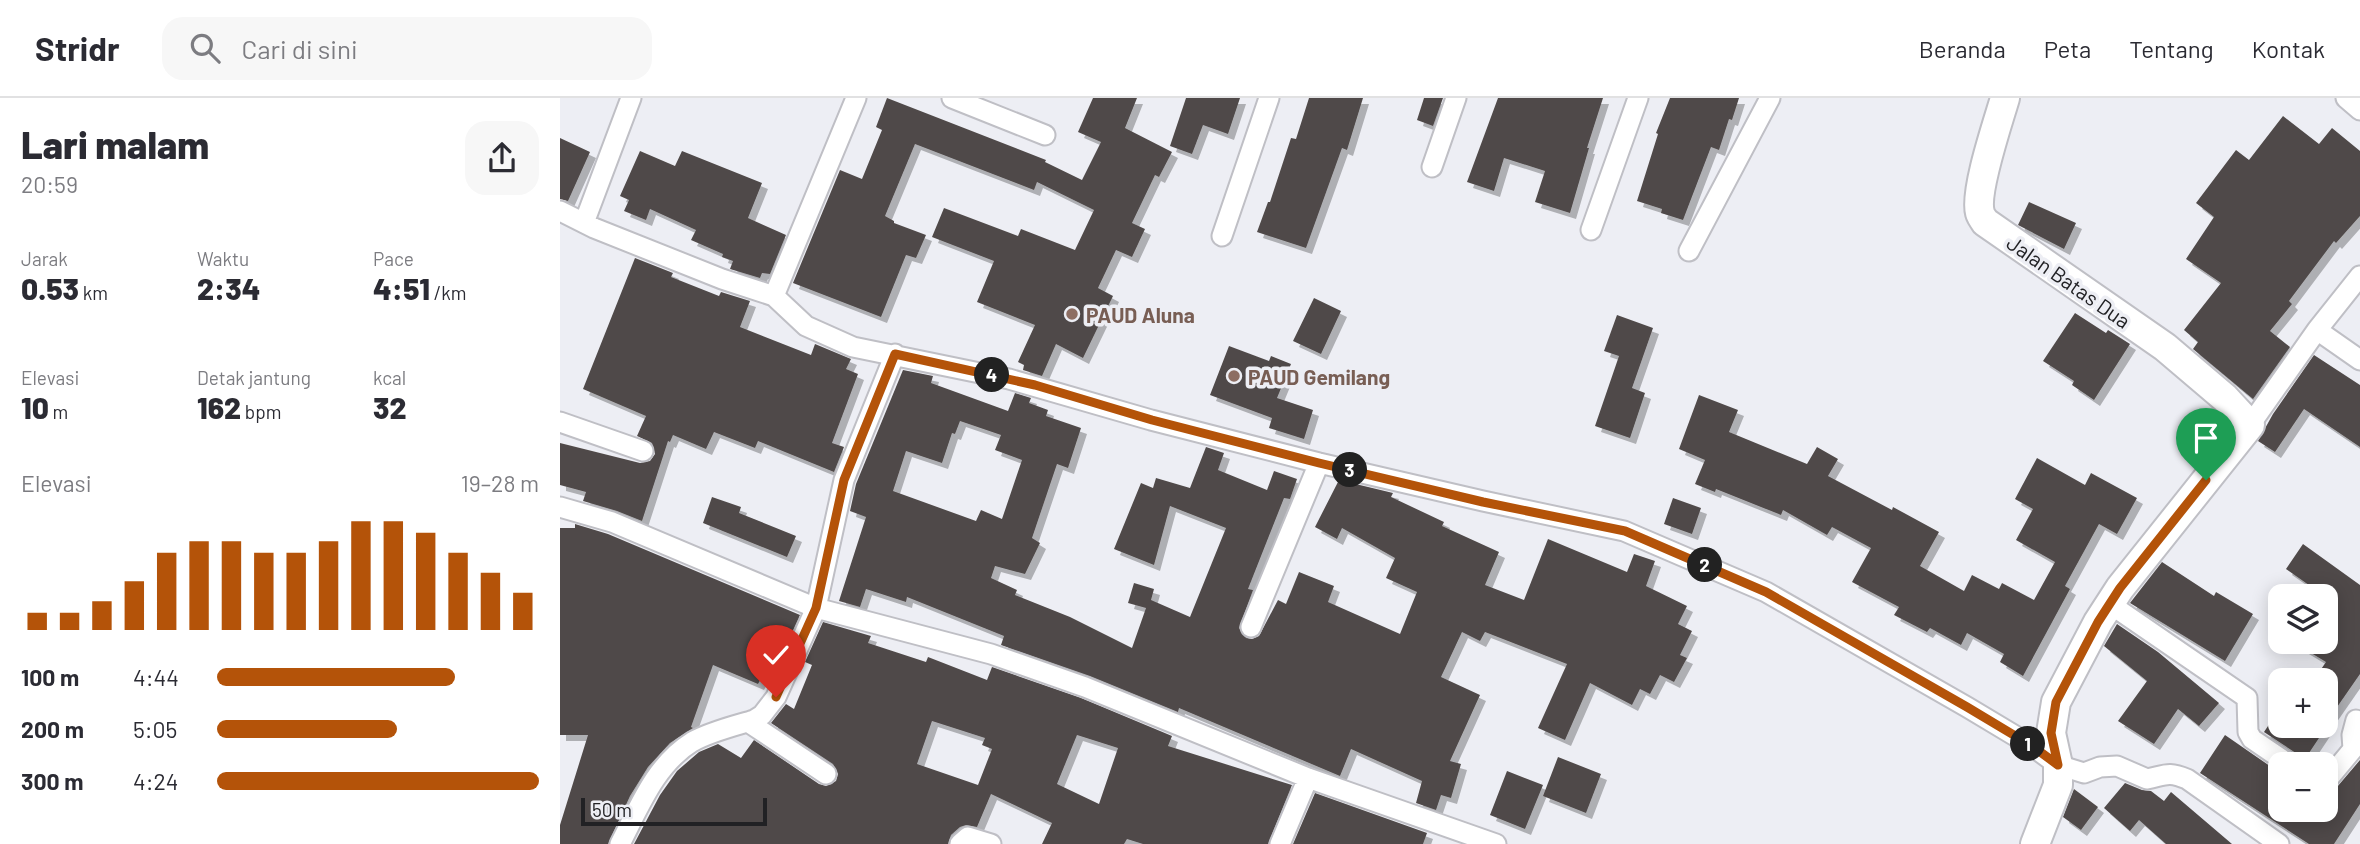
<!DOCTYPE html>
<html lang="id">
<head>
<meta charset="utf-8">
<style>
  :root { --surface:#fff; --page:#f7f7f7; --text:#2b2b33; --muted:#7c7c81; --line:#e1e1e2; --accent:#b45309 }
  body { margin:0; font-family:Barlow,sans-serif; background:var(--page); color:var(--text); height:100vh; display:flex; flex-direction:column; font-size:26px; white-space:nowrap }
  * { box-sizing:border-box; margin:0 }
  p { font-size:23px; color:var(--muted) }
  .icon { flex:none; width:38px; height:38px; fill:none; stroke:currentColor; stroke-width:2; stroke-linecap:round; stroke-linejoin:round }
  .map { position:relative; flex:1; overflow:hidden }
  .drawer { display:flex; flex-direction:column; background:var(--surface); width:560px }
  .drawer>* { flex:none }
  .buttons { position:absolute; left:1708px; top:486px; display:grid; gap:14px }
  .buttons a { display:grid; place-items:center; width:70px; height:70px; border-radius:14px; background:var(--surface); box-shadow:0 4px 18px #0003; font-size:35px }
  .scale { position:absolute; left:21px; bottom:18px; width:186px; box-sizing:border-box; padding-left:7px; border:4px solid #212124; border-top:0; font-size:19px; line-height:24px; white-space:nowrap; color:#212124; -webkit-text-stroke:5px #edeef4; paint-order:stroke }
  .pin { position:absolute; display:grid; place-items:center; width:60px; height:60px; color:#fff; margin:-72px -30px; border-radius:50% 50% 50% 0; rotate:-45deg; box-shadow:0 0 7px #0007 }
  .pin .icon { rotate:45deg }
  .km { position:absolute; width:35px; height:35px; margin:-18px; border-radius:50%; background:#222; color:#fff; font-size:19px; line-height:35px; text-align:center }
  .round { display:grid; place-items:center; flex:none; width:74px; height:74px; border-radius:21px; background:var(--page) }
  .head { display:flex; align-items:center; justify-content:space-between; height:119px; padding:0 21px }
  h1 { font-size:38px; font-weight:800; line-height:52px }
  .metrics { display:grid; grid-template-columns:repeat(3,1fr); gap:10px; height:119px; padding:7px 21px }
  .metrics div { display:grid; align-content:center }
  .metrics b { font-size:30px; font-weight:800 }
  .metrics small { font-size:19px; font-weight:400 }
  .metrics p { font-size:19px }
  .chart { height:196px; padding:14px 21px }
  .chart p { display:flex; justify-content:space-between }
  .chart svg { width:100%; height:126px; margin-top:7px; stroke:var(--accent); stroke-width:6 }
  ul { padding:0 21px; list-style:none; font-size:23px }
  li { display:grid; grid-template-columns:112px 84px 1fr; align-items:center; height:52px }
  li i { height:18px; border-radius:9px; background:var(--accent) }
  header { display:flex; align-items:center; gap:42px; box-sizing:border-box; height:98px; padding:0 35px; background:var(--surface); border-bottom:2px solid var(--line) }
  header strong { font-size:33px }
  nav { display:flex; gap:38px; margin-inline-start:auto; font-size:24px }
  .search { width:490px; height:63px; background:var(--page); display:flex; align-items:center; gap:18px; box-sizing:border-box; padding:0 24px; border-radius:21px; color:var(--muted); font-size:26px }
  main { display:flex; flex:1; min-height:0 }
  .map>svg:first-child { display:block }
  .building { fill:#504a49; fill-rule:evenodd; filter:url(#shadow) }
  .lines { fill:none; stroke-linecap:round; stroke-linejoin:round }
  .street-casing { stroke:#bfbfc5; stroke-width:23 }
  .secondary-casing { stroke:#bfbfc5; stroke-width:32 }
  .street { stroke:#fff; stroke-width:19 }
  .secondary { stroke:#fff; stroke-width:28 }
  .route-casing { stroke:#fff; stroke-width:14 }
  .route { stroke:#b45309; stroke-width:9 }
  .education-dot { fill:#8d6e63; stroke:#edeef4; stroke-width:2.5 }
  .labels { text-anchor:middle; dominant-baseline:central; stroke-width:7; stroke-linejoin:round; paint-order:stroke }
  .street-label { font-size:21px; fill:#212124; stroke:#edeef4 }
  .education-label { font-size:21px; font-weight:bold; fill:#785e54; stroke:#edeef4; text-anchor:start }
</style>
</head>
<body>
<header>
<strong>Stridr</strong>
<div class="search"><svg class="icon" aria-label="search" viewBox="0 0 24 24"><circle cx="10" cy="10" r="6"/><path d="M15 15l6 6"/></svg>Cari di sini</div>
<nav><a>Beranda</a><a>Peta</a><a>Tentang</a><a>Kontak</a></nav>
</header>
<main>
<section class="drawer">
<div class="head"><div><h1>Lari malam</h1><p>20:59</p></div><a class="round"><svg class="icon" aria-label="share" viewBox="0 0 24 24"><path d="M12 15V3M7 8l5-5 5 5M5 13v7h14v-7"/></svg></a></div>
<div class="metrics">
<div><p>Jarak</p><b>0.53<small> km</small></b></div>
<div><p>Waktu</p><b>2:34</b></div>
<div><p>Pace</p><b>4:51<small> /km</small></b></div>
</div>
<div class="metrics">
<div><p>Elevasi</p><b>10<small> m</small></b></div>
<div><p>Detak jantung</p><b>162<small> bpm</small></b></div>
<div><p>kcal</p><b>32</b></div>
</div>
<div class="chart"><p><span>Elevasi</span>19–28 m</p>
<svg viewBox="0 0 160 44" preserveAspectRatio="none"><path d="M5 44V38M15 44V38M25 44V34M35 44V27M45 44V17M55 44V13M65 44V13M75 44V17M85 44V17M95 44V13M105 44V6M115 44V6M125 44V10M135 44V17M145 44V24M155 44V31"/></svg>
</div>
<ul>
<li><b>100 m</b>4:44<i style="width:74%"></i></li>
<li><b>200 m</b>5:05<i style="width:56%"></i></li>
<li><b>300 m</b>4:24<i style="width:100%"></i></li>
</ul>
</section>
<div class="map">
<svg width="1800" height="746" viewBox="0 0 1800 746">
  <defs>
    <filter id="shadow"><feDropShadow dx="6" dy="6" stdDeviation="0" flood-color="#0004"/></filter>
  </defs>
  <rect width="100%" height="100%" fill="#edeef4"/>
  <path class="building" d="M 327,0 L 486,62 L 485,64 L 522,82 L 541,44 L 518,34 L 533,0 L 577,0 L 565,30 L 612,54 L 599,79 L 595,77 L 572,125 L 585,131 L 572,159 L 556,152 L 538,190 L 553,198 L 523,260 L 496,246 L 482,278 L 463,272 L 464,267 L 458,264 L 475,227 L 417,204 L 434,163 L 372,139 L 384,110 L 458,138 L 461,131 L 515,152 L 534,112 L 477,84 L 474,92 L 355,46 L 325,118 L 334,123 L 334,125 L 366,137 L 356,160 L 346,157 L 321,219 L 233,185 L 280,72 L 302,81 L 322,32 L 316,29 Z
    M 626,0 L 680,0 L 668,36 L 643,27 L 632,56 L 610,48 Z
    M 749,0 L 803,0 L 787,52 L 782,50 L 746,150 L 697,134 L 708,104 L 710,104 L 731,40 L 736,41 Z
    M 864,0 L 883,0 L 873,28 L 857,22 Z
    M 938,0 L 1043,0 L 1027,50 L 1029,50 L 1010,115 L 975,104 L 985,73 L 944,60 L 934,93 L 907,84 Z
    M 1110,0 L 1179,0 L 1172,22 L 1169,21 L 1159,52 L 1151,49 L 1123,122 L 1101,115 L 1102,111 L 1077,103 L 1098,36 L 1096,35 Z
    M 1723,18 L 1759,46 L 1772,30 L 1800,53 L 1800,118 L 1776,145 L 1774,143 L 1729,203 L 1732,206 L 1710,233 L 1730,249 L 1693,301 L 1633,251 L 1638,244 L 1624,232 L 1661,185 L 1626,161 L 1654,119 L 1636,105 L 1676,52 L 1689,62 Z
    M 0,40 L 30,54 L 8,103 L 0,101 Z
    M 80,53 L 115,68 L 122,53 L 202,85 L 188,120 L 226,137 L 210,176 L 202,175 L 200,180 L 170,171 L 173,163 L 162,159 L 163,156 L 131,142 L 136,132 L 90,111 L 86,122 L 64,113 L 69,102 L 60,98 Z
    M 1469,104 L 1516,125 L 1504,151 L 1458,127 Z
    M 75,160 L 113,175 L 111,179 L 159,198 L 161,194 L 190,203 L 180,229 L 251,257 L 255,246 L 291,261 L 286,271 L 298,276 L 272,345 L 284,349 L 274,374 L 198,343 L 195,350 L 154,334 L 146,351 L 113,337 L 110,344 L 108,343 L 82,423 L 57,413 L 23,403 L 26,394 L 0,387 L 0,345 L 80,365 L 90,363 L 95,356 L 92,345 L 77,338 L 86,318 L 23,291 Z
    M 754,200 L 781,213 L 761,256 L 733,243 Z
    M 1515,215 L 1546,235 L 1548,232 L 1570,246 L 1534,302 L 1512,287 L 1514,283 L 1483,263 Z
    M 1057,217 L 1093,230 L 1072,290 L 1085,295 L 1070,340 L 1035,328 L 1059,258 L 1044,253 Z
    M 669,248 L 709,263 L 711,258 L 731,266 L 717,300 L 753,312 L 744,341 L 709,330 L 712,320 L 650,297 Z
    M 1754,257 L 1800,287 L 1800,349 L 1744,311 L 1715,354 L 1698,343 L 1713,316 Z
    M 343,272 L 373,278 L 371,285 L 448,313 L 455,295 L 471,300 L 469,305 L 488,312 L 486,318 L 521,330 L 508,370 L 497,366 L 472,440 L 480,445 L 465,476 L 435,468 L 431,480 L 457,492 L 455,497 L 510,519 L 572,550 L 586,510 L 568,505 L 574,485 L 594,491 L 591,502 L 630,519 L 666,430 L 610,408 L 594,467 L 554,451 L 581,385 L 593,390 L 596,380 L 630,390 L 646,349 L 664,355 L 658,372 L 707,392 L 714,373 L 737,381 L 730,401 L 724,400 L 688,491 L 693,492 L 679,530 L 686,540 L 692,541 L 699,538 L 718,502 L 726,506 L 739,474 L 774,488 L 768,504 L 840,536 L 857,494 L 826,480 L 835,460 L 782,430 L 777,441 L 755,429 L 779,382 L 833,395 L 831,399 L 884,424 L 882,428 L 939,454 L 925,487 L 964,502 L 988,441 L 1067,474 L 1074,456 L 1095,463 L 1086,488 L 1127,508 L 1118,526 L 1132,533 L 1120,557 L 1127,560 L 1114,584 L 1100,577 L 1090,596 L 1080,591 L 1072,607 L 1030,585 L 1005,642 L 978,630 L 1007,566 L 925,534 L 920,543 L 902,534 L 881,579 L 920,597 L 890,663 L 901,666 L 891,700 L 881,697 L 876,712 L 856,705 L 862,683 L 791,651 L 780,678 L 619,610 L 618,614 L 530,578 L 441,547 L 444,538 L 347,499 L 346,504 L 306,491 L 300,509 L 279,503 L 306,419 L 290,413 L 296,386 ZM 400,323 L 441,337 L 435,352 L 462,362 L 442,421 L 421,412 L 416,423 L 333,393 L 346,353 L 382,365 L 392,335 L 395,336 Z
    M 1139,297 L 1178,312 L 1169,334 L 1247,366 L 1257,349 L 1278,361 L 1268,378 L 1332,412 L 1333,409 L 1379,434 L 1360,468 L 1404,493 L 1412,477 L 1439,491 L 1442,485 L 1474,502 L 1495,464 L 1456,442 L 1473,411 L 1455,401 L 1477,360 L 1525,387 L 1531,375 L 1577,400 L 1557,436 L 1539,426 L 1505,488 L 1510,491 L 1463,578 L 1440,564 L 1444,556 L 1407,535 L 1401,547 L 1370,530 L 1367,534 L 1334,517 L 1339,509 L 1292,484 L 1311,450 L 1272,429 L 1267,437 L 1223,412 L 1221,417 L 1156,391 L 1155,394 L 1135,386 L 1145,362 L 1119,351 Z
    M 152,399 L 181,409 L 179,415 L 236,438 L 227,459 L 143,425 Z
    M 1113,400 L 1141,410 L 1132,436 L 1104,426 Z
    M 15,426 L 48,436 L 240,517 L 222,556 L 216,553 L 198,586 L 153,567 L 131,629 L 133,630 L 110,645 L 88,669 L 70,698 L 48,746 L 0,746 L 0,727 L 28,637 L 0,637 L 0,430 L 15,430 Z
    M 1743,446 L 1800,487 L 1800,576 L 1766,625 L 1766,583 L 1753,583 L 1766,564 L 1733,544 L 1766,544 L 1766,499 L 1726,471 Z
    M 1602,464 L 1654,498 L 1656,494 L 1693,516 L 1665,563 L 1570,505 Z
    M 263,524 L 311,538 L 308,545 L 366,564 L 368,559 L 427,582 L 432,569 L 521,600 L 612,638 L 608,648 L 732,687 L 708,746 L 583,746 L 567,741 L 564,746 L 482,746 L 492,725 L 431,696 L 417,729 L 406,727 L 400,729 L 391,737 L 388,746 L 74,746 L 100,697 L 117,673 L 139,654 L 158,646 L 181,660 L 194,642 L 259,686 L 266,688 L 276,683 L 278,676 L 273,666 L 211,625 L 226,606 L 234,611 L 252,567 L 245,564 ZM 372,623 L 425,640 L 422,647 L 432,651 L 418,687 L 357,666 ZM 517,637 L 558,650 L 539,706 L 497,686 Z
    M 1557,526 L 1598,554 L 1659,605 L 1639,628 L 1618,611 L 1594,646 L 1558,623 L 1587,583 L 1544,548 Z
    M 1720,610 L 1720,629 L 1767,628 L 1745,661 L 1704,634 Z
    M 1665,637 L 1720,675 L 1720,712 L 1766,712 L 1766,702 L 1800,662 L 1800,706 L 1774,746 L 1749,746 L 1640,675 Z
    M 998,659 L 1041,676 L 1026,715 L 983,698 Z
    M 947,673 L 983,687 L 965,731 L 930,717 Z
    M 1565,685 L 1582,692 L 1591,693 L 1604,703 L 1611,694 L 1672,746 L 1606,746 L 1579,722 L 1570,733 L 1544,710 Z
    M 1514,691 L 1538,709 L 1521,732 L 1503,719 Z
    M 755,695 L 867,735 L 863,746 L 733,746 Z"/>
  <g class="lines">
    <g class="street-casing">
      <path id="street" d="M 392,0 L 485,37
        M 1786,0 L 1800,12
        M 872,69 L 896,0
        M 0,113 L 34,130 L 162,181 L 214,198 L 246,228 L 293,249 L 449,281 L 591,322 L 759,365 L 923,403 L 1064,433 L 1206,494 L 1407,609 L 1472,648 L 1498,667 L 1524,675 L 1540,669 L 1557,668 L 1587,681 C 1606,677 1608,673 1627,681 L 1719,746
        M 24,125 L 71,0
        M 1031,132 L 1078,0
        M 662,138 L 709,0
        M 1129,153 L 1210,0
        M 214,198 L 296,0
        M 1757,232 L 1800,262
        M 0,324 L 83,353
        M 1690,327 L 1757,232 L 1800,178
        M 0,409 L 52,424 L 256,510 L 431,556 L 525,589 L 748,680 L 936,746
        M 1550,506 L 1687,600 L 1688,634 L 1692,641 L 1730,667
        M 691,529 L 759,365
        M 188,624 L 266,676
        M 1766,681 L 1769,680 L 1793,651 L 1792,637 L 1796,622
        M 60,746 C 79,710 95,667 132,644 C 149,634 174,628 194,622 L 202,617 L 216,599 L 256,510 L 284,382 L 335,256
        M 400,746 L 408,739 L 431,746
        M 720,746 L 748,680"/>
    </g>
    <g class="secondary-casing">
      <path id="secondary" d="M 1445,0 C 1438,24 1414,94 1420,115 C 1420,117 1424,122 1425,124 L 1605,249 L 1665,300 L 1690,327 L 1560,490 L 1538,524 L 1496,604 L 1491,635 L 1498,667 L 1498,687 L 1475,746"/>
    </g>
    <use href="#street" class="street"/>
    <use href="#secondary" class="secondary"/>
  </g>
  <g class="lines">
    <g class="route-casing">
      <path id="route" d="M 216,599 L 256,510 L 284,382 L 335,256 L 475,287 L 592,322 L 759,365 L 923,404 L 1065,433 L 1206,494 L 1407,609 L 1472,648 L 1498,667 L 1491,635 L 1496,604 L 1538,524 L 1560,490 L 1646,382"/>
    </g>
    <use href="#route" class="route"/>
  </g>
  <g class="education-dot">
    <circle cx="512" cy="216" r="7"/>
    <circle cx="674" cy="278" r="7"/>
  </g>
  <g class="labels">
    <g class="street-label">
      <text transform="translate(1509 183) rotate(35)">Jalan Batas Dua</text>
    </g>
    <g class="education-label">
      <text x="526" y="216">PAUD Aluna</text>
      <text x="688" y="278">PAUD Gemilang</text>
    </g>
  </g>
</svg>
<div class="buttons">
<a><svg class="icon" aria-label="layers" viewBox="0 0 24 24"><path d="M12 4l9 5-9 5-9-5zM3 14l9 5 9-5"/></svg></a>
<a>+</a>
<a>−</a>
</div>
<div class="scale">50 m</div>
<div class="pin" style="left:1646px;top:382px;background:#1e9e55"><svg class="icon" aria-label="arrive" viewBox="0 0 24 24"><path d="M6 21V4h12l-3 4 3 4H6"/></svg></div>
<div class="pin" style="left:216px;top:599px;background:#d93025"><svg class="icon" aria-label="check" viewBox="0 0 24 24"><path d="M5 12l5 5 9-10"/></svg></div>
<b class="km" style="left:1468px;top:646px">1</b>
<b class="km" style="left:1145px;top:467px">2</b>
<b class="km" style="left:790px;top:372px">3</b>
<b class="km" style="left:432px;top:277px">4</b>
</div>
</main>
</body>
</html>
